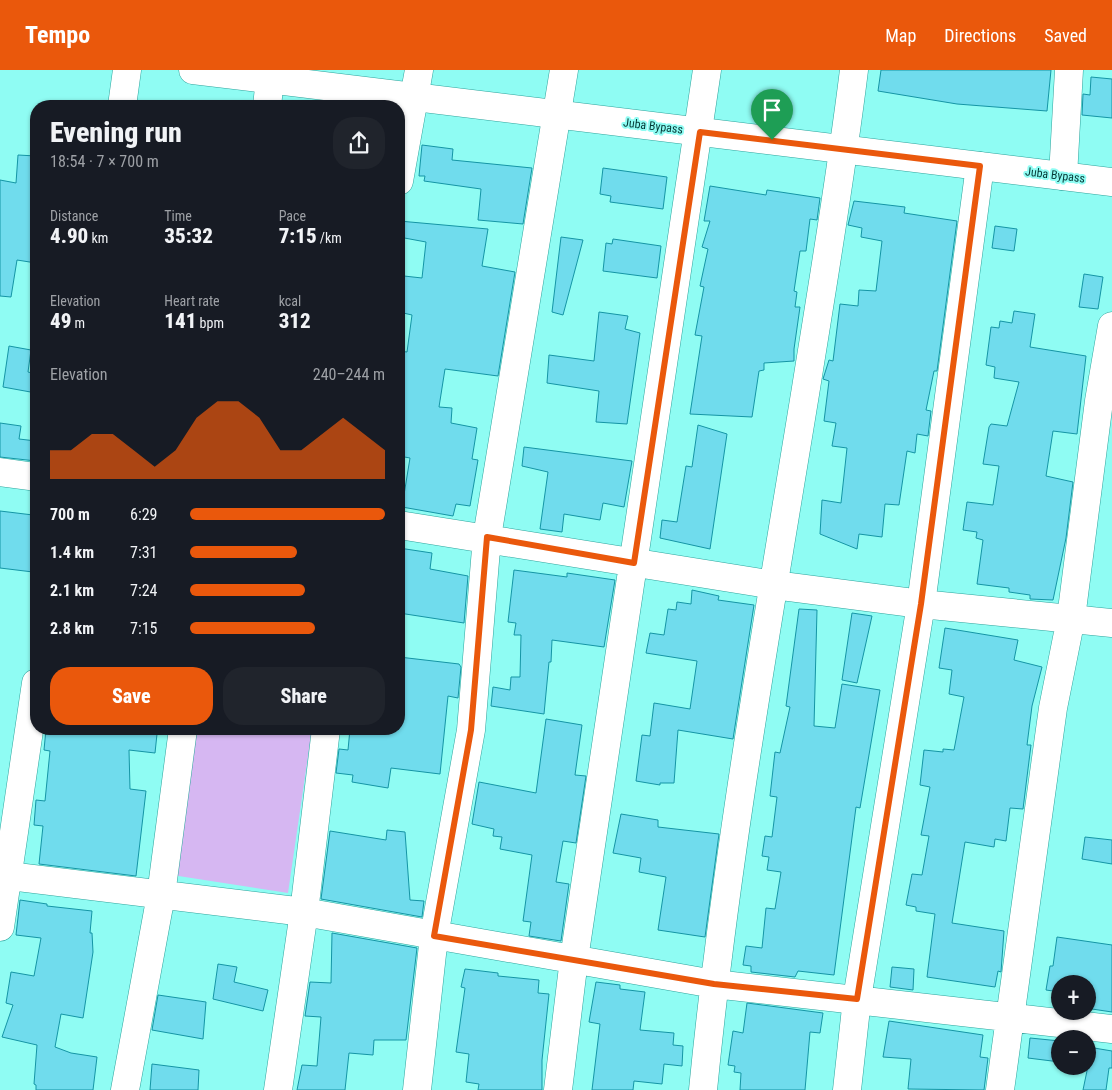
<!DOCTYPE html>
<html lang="en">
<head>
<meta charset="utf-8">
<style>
  :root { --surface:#171b24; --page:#20242c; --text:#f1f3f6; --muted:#9ea1a6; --accent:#ea580c }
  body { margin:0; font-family:"Roboto Condensed",sans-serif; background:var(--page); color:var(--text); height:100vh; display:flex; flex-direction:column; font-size:19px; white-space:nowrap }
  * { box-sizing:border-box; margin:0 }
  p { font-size:16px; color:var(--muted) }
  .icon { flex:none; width:28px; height:28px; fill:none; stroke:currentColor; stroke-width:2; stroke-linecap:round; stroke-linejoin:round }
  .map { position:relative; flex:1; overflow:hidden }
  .side { position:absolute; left:30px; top:30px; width:375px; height:635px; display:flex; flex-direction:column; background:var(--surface); border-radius:20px; box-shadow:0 1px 4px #0004 }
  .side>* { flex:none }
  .tools { position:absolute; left:1051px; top:905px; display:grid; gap:10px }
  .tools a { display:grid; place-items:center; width:45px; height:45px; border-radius:50%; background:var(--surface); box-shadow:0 1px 4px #0004; font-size:25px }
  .pin { position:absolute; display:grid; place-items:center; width:42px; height:42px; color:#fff; margin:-51px -21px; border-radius:50% 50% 50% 0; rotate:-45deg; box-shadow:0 0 5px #0007 }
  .pin .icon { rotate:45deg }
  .round { display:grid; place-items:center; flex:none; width:52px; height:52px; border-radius:20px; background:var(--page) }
  .headline { display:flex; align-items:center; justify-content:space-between; height:85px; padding:0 20px }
  h1 { font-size:28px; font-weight:800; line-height:38px }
  .metrics { display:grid; grid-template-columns:repeat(3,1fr); gap:8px; height:85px; padding:5px 20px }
  .metrics div { display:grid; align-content:center }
  .metrics b { font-size:21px; font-weight:800 }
  .metrics small { font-size:14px; font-weight:400 }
  .metrics p { font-size:14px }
  .chart { height:140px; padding:10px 20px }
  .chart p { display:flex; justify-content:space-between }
  .chart svg { width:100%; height:90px; margin-top:5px; fill:var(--accent); opacity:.7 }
  .primary-button { display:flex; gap:10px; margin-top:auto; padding:10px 20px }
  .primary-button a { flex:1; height:58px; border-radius:20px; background:var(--accent); color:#fff; font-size:20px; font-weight:800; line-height:58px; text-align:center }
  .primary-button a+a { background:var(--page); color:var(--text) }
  ul { padding:0 20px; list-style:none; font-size:16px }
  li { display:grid; grid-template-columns:80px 60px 1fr; align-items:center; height:38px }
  li i { height:12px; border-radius:6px; background:var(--accent) }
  header { display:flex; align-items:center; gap:30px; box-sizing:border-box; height:70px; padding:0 25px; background:var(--accent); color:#fff }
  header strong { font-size:24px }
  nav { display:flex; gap:28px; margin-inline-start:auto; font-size:18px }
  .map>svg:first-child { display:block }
  .green { fill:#d6b7f2 }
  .building { fill:#70dced; stroke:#1595a5 }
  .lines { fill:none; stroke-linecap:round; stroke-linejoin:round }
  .minor-casing { stroke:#2ea49d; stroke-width:29 }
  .secondary-casing { stroke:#2ea49d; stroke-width:29 }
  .minor { stroke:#fff; stroke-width:28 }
  .secondary { stroke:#fff; stroke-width:28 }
  .route-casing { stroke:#fff; stroke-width:10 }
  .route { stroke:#ea580c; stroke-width:6 }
  .labels { text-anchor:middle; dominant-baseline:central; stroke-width:4; stroke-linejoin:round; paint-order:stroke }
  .street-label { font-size:12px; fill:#053936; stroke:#8ffcf3 }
</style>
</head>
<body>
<header>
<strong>Tempo</strong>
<nav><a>Map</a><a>Directions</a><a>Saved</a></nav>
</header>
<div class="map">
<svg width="1112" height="1020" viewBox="0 0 1112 1020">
  <rect width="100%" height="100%" fill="#8ffcf3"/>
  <path class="green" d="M 193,659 L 312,659 L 288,823 L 172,805 Z"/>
  <path class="building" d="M 881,0 L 1051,0 L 1047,41 L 957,34 L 878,21 Z
    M 1091,7 L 1112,9 L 1112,48 L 1082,45 L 1083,24 L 1090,25 Z
    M 422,75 L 453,79 L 452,90 L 532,98 L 523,154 L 478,150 L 481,119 L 424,111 L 425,106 L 419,106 Z
    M 18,85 L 36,86 L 36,193 L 17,190 L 11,227 L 0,226 L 0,110 L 16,113 Z
    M 603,98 L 667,107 L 663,139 L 610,132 L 611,126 L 600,124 Z
    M 710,116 L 766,125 L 767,120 L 820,128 L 817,150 L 810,149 L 806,181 L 800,181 L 794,221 L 797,222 L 795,237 L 800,237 L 794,279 L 794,291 L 764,293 L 764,300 L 759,301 L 752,347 L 690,344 L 702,266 L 695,265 L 704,217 L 700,216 L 708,179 L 702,177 L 710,151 L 704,151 Z
    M 854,131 L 905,137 L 904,143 L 957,151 L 937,301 L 934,301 L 926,340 L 931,341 L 928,366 L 917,364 L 915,383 L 907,381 L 899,435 L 885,434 L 882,467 L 859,464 L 857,479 L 820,464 L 822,430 L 841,433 L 847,378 L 832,376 L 836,353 L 824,351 L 829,311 L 823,309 L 829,290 L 833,291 L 840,234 L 858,236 L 859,220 L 876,221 L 882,171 L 861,167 L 862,158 L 848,155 Z
    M 399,151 L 488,159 L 482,196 L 515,202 L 498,306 L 445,299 L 439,337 L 452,338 L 451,353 L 477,358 L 472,389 L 478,390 L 470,436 L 456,434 L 453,446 L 402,437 L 410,388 L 399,386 L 399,342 L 404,313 L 399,312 L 399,281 L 407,282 L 412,245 L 399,242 L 404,206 L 422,208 L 426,172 L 399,167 Z
    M 995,156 L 1017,159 L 1014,181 L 992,178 Z
    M 561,167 L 583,170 L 563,245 L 552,242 Z
    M 613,169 L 661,176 L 657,208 L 603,201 L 606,173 L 612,174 Z
    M 1084,204 L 1103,207 L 1098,239 L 1079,237 Z
    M 1014,241 L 1035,244 L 1030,277 L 1086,286 L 1077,364 L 1053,361 L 1046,406 L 1073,412 L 1066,468 L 1053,530 L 1030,529 L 1030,525 L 1009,522 L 1009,518 L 977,514 L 983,470 L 976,468 L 977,462 L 963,460 L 967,432 L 993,435 L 999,396 L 983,394 L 989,357 L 991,354 L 1007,356 L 1019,312 L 994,308 L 995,297 L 986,295 L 991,257 L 999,258 L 1000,251 L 1012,253 Z
    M 599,242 L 628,246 L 625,259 L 640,263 L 627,354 L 596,352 L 599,321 L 547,313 L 549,285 L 594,291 Z
    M 9,276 L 31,280 L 28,302 L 36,304 L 36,323 L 3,317 Z
    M 0,353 L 21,356 L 19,369 L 36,371 L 36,391 L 0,387 Z
    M 698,355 L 727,364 L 710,479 L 660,468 L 662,450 L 677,452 L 686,396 L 692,397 Z
    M 524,377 L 632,391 L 624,437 L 603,433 L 600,450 L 564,444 L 562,462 L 540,459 L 548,402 L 522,396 Z
    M 0,441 L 33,445 L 31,463 L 36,464 L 36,473 L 33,502 L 0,498 Z
    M 399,478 L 432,483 L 430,499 L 468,506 L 464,553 L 399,543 Z
    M 514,500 L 567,507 L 567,503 L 615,510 L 604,577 L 552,570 L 551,592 L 549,592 L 544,644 L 491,636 L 493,617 L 510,620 L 511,607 L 520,607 L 521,565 L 514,565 L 516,553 L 508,552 Z
    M 692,520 L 719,526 L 718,530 L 754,535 L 733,669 L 678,660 L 674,713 L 660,713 L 660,715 L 636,711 L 642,665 L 650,666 L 654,633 L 690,639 L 697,591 L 646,583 L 650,563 L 664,565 L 668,539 L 676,540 L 677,532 L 691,534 Z
    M 799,539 L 817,540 L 814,656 L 835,658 L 842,614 L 880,620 L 860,738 L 856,737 L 834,905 L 798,901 L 795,907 L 751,902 L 751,896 L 743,895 L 746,876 L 762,878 L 766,838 L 775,839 L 781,802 L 767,800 L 769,787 L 762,786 L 765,766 L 772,767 L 777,727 L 770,726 L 775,682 L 780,683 L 790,637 L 786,636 Z
    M 852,543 L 872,546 L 857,613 L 842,610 Z
    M 945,558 L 1018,570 L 1014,590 L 1042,597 L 1032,636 L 1027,675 L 1031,675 L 1023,739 L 1010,738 L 1006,771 L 995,769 L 994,777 L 965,772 L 952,853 L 1004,861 L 1001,902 L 998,901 L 995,917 L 927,907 L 935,844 L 916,841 L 916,837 L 906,835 L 912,804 L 922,805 L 929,766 L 921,765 L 930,717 L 920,715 L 924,680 L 943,682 L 943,679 L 954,680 L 964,627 L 949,624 L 952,600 L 939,598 Z
    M 399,587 L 459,594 L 461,597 L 458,628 L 448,626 L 440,704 L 391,698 L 388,718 L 352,712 L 353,705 L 336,703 L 339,679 L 348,680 L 350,659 L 399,659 Z
    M 546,649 L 582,655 L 575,705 L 586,706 L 576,773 L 563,771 L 556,812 L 569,814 L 561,871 L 529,866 L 531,852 L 523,851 L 532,785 L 500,779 L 502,767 L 493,766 L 494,759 L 472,754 L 479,712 L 536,723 Z
    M 46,659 L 89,659 L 129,662 L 129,665 L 130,662 L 157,664 L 155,683 L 129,680 L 130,719 L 146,721 L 136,806 L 39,794 L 43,756 L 34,755 L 36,730 L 45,731 L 50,681 L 44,680 Z
    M 621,744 L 658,750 L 658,757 L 719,764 L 705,867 L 658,860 L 666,807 L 639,802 L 641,788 L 613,783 Z
    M 387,760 L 405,762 L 410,830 L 424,831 L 422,847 L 321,829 L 330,761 L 386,770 Z
    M 1085,767 L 1112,770 L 1112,794 L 1082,789 Z
    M 20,830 L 47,834 L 47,836 L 92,841 L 90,863 L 92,863 L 93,882 L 83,948 L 61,944 L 55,977 L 71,983 L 97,987 L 93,1020 L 36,1020 L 36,1015 L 34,1014 L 37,975 L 2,967 L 13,935 L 6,933 L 11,902 L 34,906 L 41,868 L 16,865 Z
    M 332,863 L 417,878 L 406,970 L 374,970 L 373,985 L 349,983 L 345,1020 L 297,1020 L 302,995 L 317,996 L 321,947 L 305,946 L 310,912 L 331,913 Z
    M 1057,867 L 1112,875 L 1112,942 L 1092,939 L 1094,927 L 1088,926 L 1088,914 L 1060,914 L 1060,922 L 1046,920 L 1050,896 L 1053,896 Z
    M 218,894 L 237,897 L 234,912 L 268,920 L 263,941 L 213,929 Z
    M 892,897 L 914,899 L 913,920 L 890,917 Z
    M 465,899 L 498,903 L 498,906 L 539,910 L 538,923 L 549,924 L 542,990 L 542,1020 L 478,1020 L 479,1014 L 466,1012 L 469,984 L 456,982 L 465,918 L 461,917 Z
    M 596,912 L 620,915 L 620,919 L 645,922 L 640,960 L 674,963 L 673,975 L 683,976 L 682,996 L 664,994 L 662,1014 L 634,1011 L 633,1020 L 592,1020 L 600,954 L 589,952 Z
    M 158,925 L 206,932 L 203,969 L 152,960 Z
    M 747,933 L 823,943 L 820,963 L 810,962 L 805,1020 L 740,1020 L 741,1003 L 734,1002 L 735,996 L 728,995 L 733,961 L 743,963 Z
    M 889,951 L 983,965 L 980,987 L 988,988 L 984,1020 L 908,1019 L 911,989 L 883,987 Z
    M 1030,968 L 1060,971 L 1060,992 L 1028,988 Z
    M 1088,977 L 1112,981 L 1112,998 L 1109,998 L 1106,1020 L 1083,1020 L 1088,996 Z
    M 152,994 L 199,1000 L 198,1020 L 150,1020 Z"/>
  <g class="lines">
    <g class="minor-casing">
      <path id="minor" d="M 122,36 L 127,0
        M 267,36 L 271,0
        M 1063,106 L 1069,0
        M 399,111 L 419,0
        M 0,402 L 36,407
        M 399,455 L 774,515 L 921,534 L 1112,553
        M 0,805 L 304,842 L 714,914 L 1112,959
        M 0,857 L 36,613
        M 125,1020 L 161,825 L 183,659
        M 278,1020 L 304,842 L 326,659
        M 417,1020 L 434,866 L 471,660 L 487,467 L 564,0
        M 558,1020 L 574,889 L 707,0
        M 703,1020 C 726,785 768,551 806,318 C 823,212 841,106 854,0
        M 847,1020 L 857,929 L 921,534 L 980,96
        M 1000,1020 L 1053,638 L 1071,548 L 1099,331 L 1112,256"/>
    </g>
    <g class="secondary-casing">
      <path id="secondary" d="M 193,0 L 1112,112"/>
    </g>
    <use href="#minor" class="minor"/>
    <use href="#secondary" class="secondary"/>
  </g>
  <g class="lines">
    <g class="route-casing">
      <path id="route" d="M 700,62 L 980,96 L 921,534 L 857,929 L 714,914 L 434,866 L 471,660 L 487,467 L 634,493 Z"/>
    </g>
    <use href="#route" class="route"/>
  </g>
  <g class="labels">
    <g class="street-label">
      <text transform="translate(653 56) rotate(7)">Juba Bypass</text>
      <text transform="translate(1055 105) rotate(7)">Juba Bypass</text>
    </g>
  </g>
</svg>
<div class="tools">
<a>+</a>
<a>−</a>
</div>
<div class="pin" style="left:772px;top:70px;background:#1e9e55"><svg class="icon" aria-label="arrive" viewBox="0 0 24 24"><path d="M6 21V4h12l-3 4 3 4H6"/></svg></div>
<section class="side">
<div class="headline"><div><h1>Evening run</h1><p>18:54 · 7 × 700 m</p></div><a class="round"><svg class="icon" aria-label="share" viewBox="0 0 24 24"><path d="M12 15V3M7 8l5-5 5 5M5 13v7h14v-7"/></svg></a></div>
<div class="metrics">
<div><p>Distance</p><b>4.90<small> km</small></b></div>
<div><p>Time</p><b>35:32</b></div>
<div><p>Pace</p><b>7:15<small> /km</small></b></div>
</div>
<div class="metrics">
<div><p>Elevation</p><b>49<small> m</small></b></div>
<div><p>Heart rate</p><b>141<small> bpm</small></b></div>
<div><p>kcal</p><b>312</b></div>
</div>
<div class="chart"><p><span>Elevation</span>240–244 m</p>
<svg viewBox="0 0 160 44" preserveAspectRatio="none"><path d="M0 44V30L10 30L20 22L30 22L40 30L50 38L60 30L70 14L80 6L90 6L100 14L110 30L120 30L130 22L140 14L150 22L160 30V44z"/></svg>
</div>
<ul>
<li><b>700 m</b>6:29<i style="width:100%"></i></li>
<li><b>1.4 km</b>7:31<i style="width:55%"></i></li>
<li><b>2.1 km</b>7:24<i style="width:59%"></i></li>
<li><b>2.8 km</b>7:15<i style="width:64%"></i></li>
</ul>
<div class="primary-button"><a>Save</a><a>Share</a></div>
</section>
</div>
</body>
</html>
